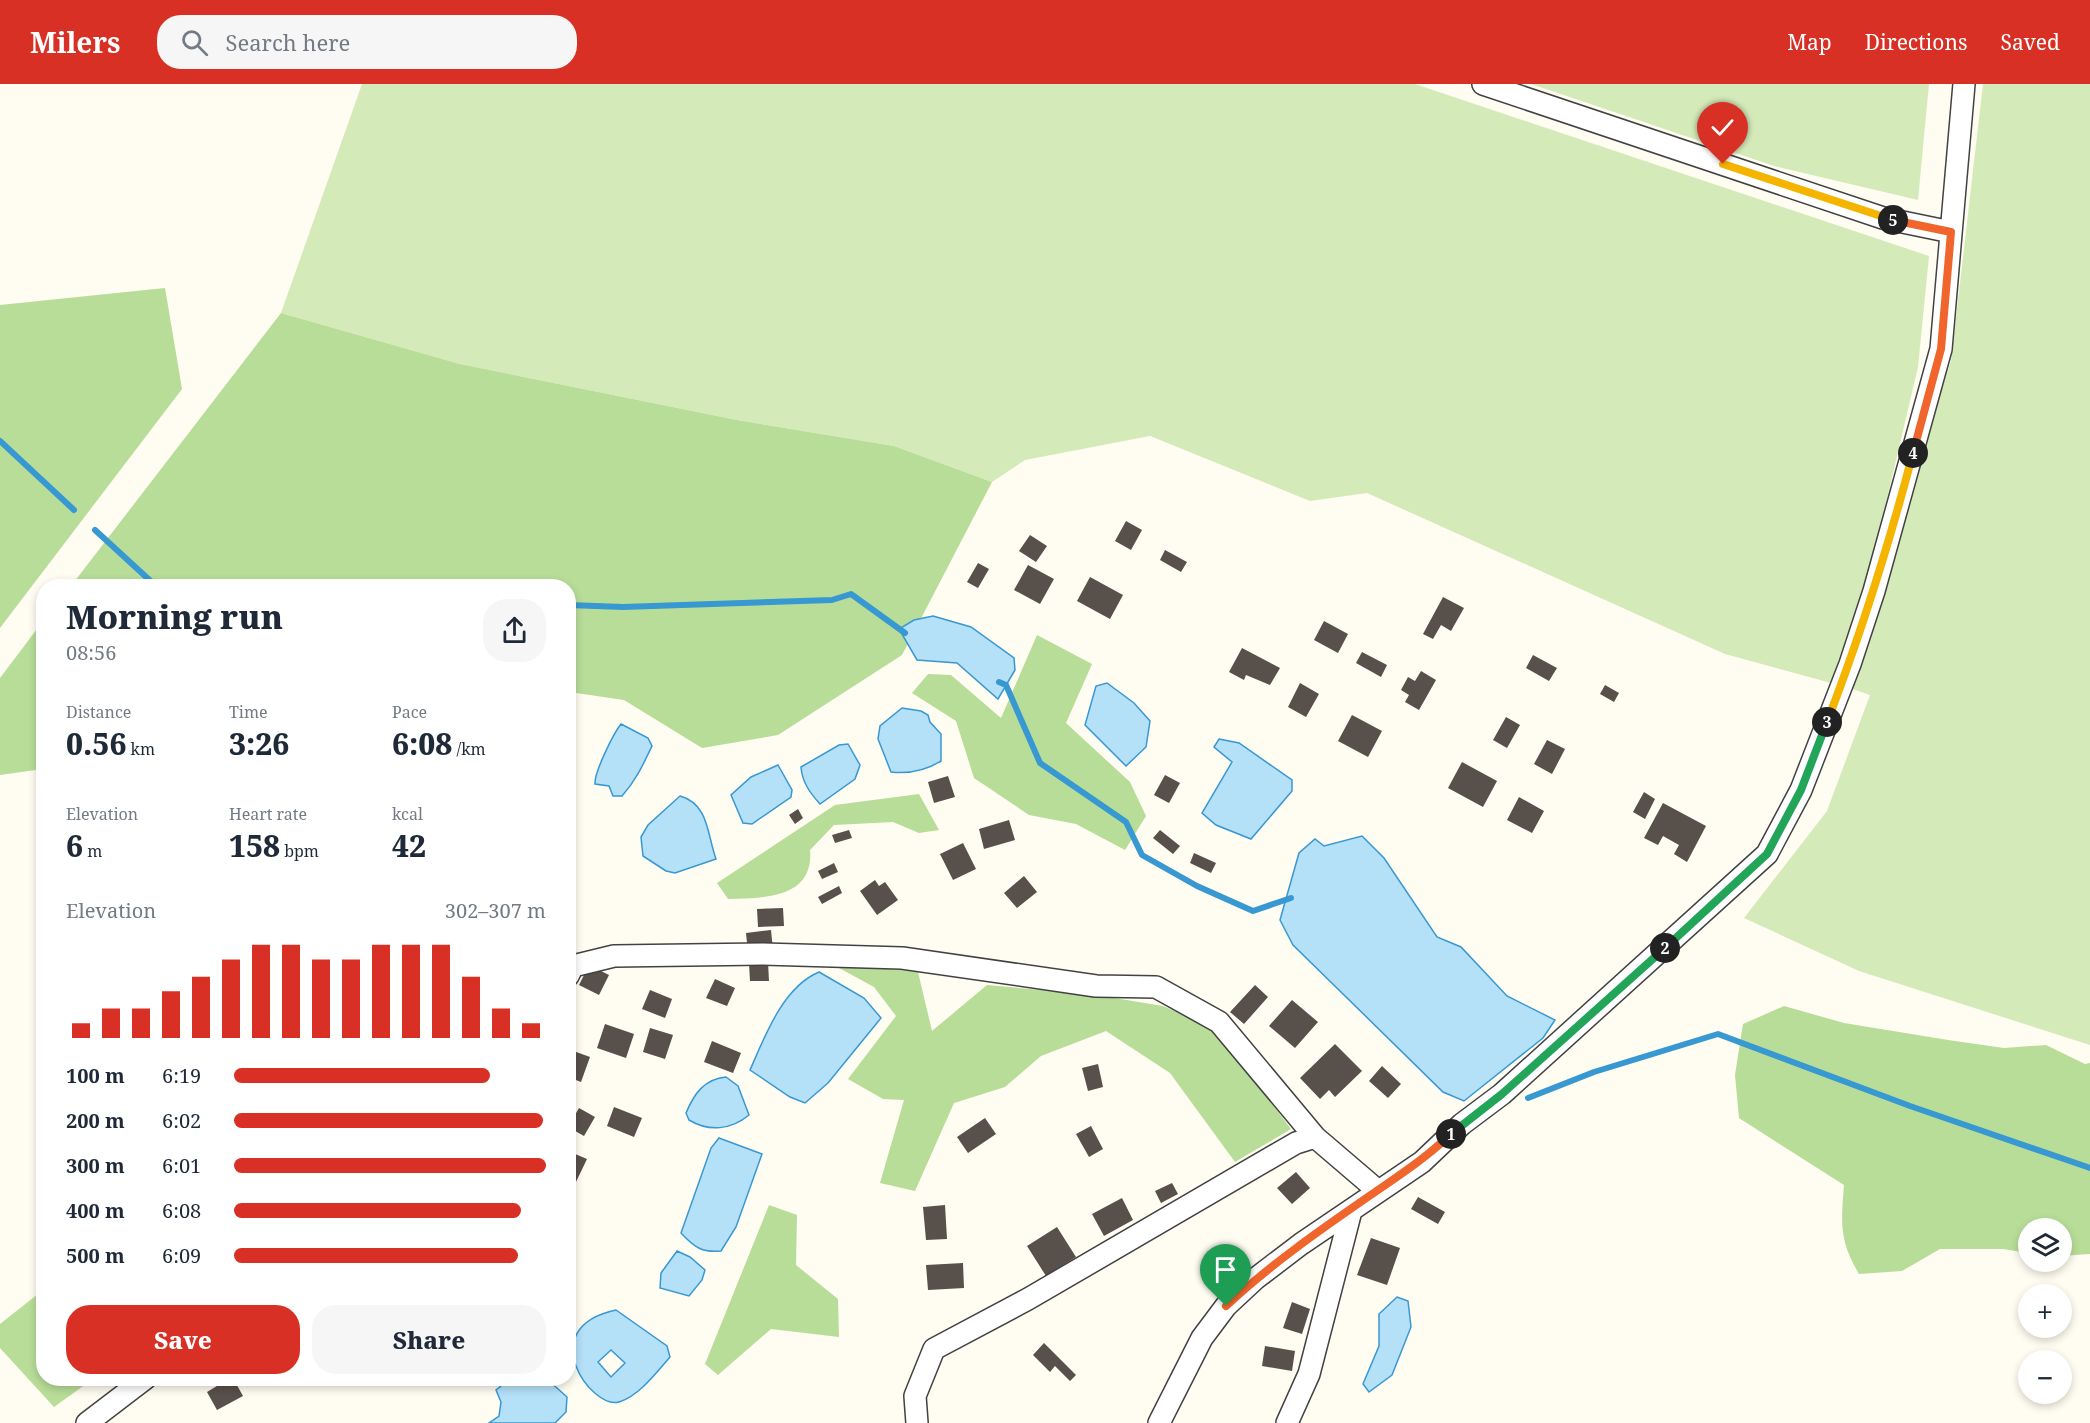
<!DOCTYPE html>
<html lang="en">
<head>
<meta charset="utf-8">
<style>
  :root { --surface:#fff; --page:#f6f6f7; --text:#1f2937; --muted:#747a83; --accent:#d93025 }
  body { margin:0; font-family:"Noto Serif",serif; background:var(--page); color:var(--text); height:100vh; display:flex; flex-direction:column; font-size:22px; white-space:nowrap }
  * { box-sizing:border-box; margin:0 }
  p { font-size:20px; color:var(--muted) }
  .icon { flex:none; width:33px; height:33px; fill:none; stroke:currentColor; stroke-width:2; stroke-linecap:round; stroke-linejoin:round }
  .map { position:relative; flex:1; overflow:hidden }
  .sheet { position:absolute; left:36px; top:495px; width:540px; height:807px; display:flex; flex-direction:column; background:var(--surface); border-radius:24px; box-shadow:0 3px 9px #0003 }
  .sheet>* { flex:none }
  .tools { position:absolute; left:2018px; top:1134px; display:grid; gap:12px }
  .tools a { display:grid; place-items:center; width:54px; height:54px; border-radius:50%; background:var(--surface); box-shadow:0 3px 9px #0003; font-size:30px }
  .pin { position:absolute; display:grid; place-items:center; width:51px; height:51px; color:#fff; margin:-62px -26px; border-radius:50% 50% 50% 0; rotate:-45deg; box-shadow:0 0 6px #0007 }
  .pin .icon { rotate:45deg }
  .km { position:absolute; width:30px; height:30px; margin:-15px; border-radius:50%; background:#222; color:#fff; font-size:16px; line-height:30px; text-align:center }
  .round { display:grid; place-items:center; flex:none; width:63px; height:63px; border-radius:24px; background:var(--page) }
  .head { display:flex; align-items:center; justify-content:space-between; height:102px; padding:0 30px }
  h1 { font-size:33px; font-weight:800; line-height:45px }
  .metrics { display:grid; grid-template-columns:repeat(3,1fr); gap:9px; height:102px; padding:6px 30px }
  .metrics div { display:grid; align-content:center }
  .metrics b { font-size:30px; font-weight:800 }
  .metrics small { font-size:16px; font-weight:400 }
  .metrics p { font-size:16px }
  .chart { height:168px; padding:12px 30px }
  .chart p { display:flex; justify-content:space-between }
  .chart svg { width:100%; height:108px; margin-top:6px; stroke:var(--accent); stroke-width:6 }
  .button { display:flex; gap:12px; margin-top:auto; padding:12px 30px }
  .button a { flex:1; height:69px; border-radius:24px; background:var(--accent); color:#fff; font-size:24px; font-weight:800; line-height:69px; text-align:center }
  .button a+a { background:var(--page); color:var(--text) }
  ul { padding:0 30px; list-style:none; font-size:20px }
  li { display:grid; grid-template-columns:96px 72px 1fr; align-items:center; height:45px }
  li i { height:15px; border-radius:8px; background:var(--accent) }
  header { display:flex; align-items:center; gap:36px; box-sizing:border-box; height:84px; padding:0 30px; background:var(--accent); color:#fff }
  header strong { font-size:28px }
  nav { display:flex; gap:33px; margin-inline-start:auto; font-size:21px }
  .search { width:420px; height:54px; background:var(--page); display:flex; align-items:center; gap:15px; box-sizing:border-box; padding:0 21px; border-radius:24px; color:var(--muted); font-size:22px }
  .map>svg:first-child { display:block }
  .green { fill:#d4ebb9 }
  .forest { fill:#b8dd98 }
  .water { fill:#b4e0f8; stroke:#3898d2; stroke-width:1.5; fill-rule:evenodd }
  .lines { fill:none; stroke-linecap:round; stroke-linejoin:round }
  .stream { stroke:#3898d2; stroke-width:6 }
  .building { fill:#58504b }
  .minor-casing { stroke:#424242; stroke-width:24 }
  .minor { stroke:#fff; stroke-width:21 }
  .split-1-casing { stroke:#fff; stroke-width:12 }
  .split-2-casing { stroke:#fff; stroke-width:12 }
  .split-3-casing { stroke:#fff; stroke-width:12 }
  .split-4-casing { stroke:#fff; stroke-width:12 }
  .split-5-casing { stroke:#fff; stroke-width:12 }
  .split-6-casing { stroke:#fff; stroke-width:12 }
  .split-1 { stroke:#f0652b; stroke-width:8 }
  .split-2 { stroke:#22a559; stroke-width:8 }
  .split-3 { stroke:#22a559; stroke-width:8 }
  .split-4 { stroke:#f5b400; stroke-width:8 }
  .split-5 { stroke:#f0652b; stroke-width:8 }
  .split-6 { stroke:#f5b400; stroke-width:8 }
</style>
</head>
<body>
<header>
<strong>Milers</strong>
<div class="search"><svg class="icon" aria-label="search" viewBox="0 0 24 24"><circle cx="10" cy="10" r="6"/><path d="M15 15l6 6"/></svg>Search here</div>
<nav><a>Map</a><a>Directions</a><a>Saved</a></nav>
</header>
<div class="map">
<svg width="2090" height="1339" viewBox="0 0 2090 1339">
  <rect width="100%" height="100%" fill="#fffcf1"/>
  <path class="green" d="M 362,0 L 1415,0 L 1929,172 L 1918,283 L 1874,470 L 1831,599 L 1725,570 L 1367,409 L 1310,417 L 1150,352 L 1025,376 L 992,398 L 894,362 L 737,336 L 460,280 L 281,229 Z
    M 1531,0 L 1929,0 L 1918,116 L 1774,82 Z
    M 1983,0 L 2090,0 L 2090,961 L 1859,887 L 1744,834 L 1827,727 L 1870,611 L 1841,601 L 1951,277 Z"/>
  <path class="forest" d="M 165,204 L 182,305 L 0,544 L 0,221 Z
    M 281,229 L 460,280 L 737,336 L 894,362 L 992,398 L 902,571 L 778,651 L 702,664 L 624,616 L 569,608 L 568,502 L 71,502 Z
    M 43,537 L 43,685 L 0,691 L 0,594 Z
    M 1037,551 L 1092,580 L 1066,639 L 1130,698 L 1146,732 L 1125,766 L 1076,740 L 1029,731 L 974,694 L 956,637 L 912,609 L 928,590 L 951,591 L 1001,634 Z
    M 919,710 L 939,746 L 919,749 L 893,738 L 834,741 L 810,766 C 814,815 764,814 728,815 L 717,799 L 835,721 Z
    M 828,878 L 918,888 L 932,947 L 987,901 L 1096,911 L 1163,922 L 1217,946 L 1291,1045 L 1235,1078 L 1170,989 L 1106,947 L 1041,972 L 1005,1003 L 954,1019 L 915,1107 L 880,1099 L 904,1016 L 883,1015 L 848,995 L 896,932 L 874,903 Z
    M 1784,922 L 1844,939 L 1948,956 L 2004,964 L 2046,961 L 2085,980 L 2090,979 L 2090,1170 L 2061,1172 L 2061,1144 L 2028,1144 L 2028,1169 L 2003,1165 L 1940,1165 L 1902,1187 L 1859,1190 C 1839,1156 1841,1139 1844,1101 L 1739,1034 L 1735,991 L 1743,940 Z
    M 769,1121 L 797,1131 L 796,1181 L 838,1215 L 839,1253 L 771,1245 L 718,1291 L 705,1280 Z
    M 43,1206 L 44,1294 L 93,1295 L 54,1323 L 0,1264 L 0,1240 Z"/>
  <path class="water" d="M 933,532 L 971,543 L 1014,574 L 1015,586 L 998,615 L 957,579 L 917,576 L 899,545 L 914,536 Z
    M 1107,599 L 1134,619 L 1150,637 L 1146,663 L 1126,682 L 1085,641 L 1096,602 Z
    M 902,624 L 921,627 L 928,631 L 930,638 L 941,650 L 941,677 C 925,687 909,690 891,688 L 878,655 L 880,642 Z
    M 621,640 L 648,654 L 652,662 C 643,681 636,696 622,712 L 613,712 L 609,702 L 595,700 C 594,689 613,650 621,640 Z
    M 1219,655 L 1239,659 L 1292,696 L 1292,707 L 1251,755 L 1216,741 L 1202,729 L 1232,678 L 1214,663 Z
    M 848,660 L 860,681 L 855,695 L 820,720 C 810,709 802,698 801,683 L 839,661 Z
    M 778,681 L 792,706 L 791,713 L 752,740 L 743,739 L 731,711 L 751,693 Z
    M 680,712 C 709,720 707,750 716,775 L 675,789 L 666,787 L 643,772 L 641,753 L 648,741 Z
    M 1362,752 L 1384,774 L 1437,853 L 1461,863 L 1507,912 L 1555,936 L 1543,954 L 1464,1017 L 1443,1008 L 1293,861 L 1280,836 L 1299,769 L 1315,755 L 1324,762 Z
    M 819,888 L 864,914 L 881,934 L 828,999 L 805,1019 L 790,1013 L 750,986 C 765,952 783,903 819,888 Z
    M 726,993 L 738,1002 L 749,1031 C 731,1046 709,1048 689,1036 L 686,1029 C 694,1010 704,995 726,993 Z
    M 719,1054 L 762,1070 L 736,1143 L 721,1167 C 702,1169 694,1163 681,1149 L 711,1064 Z
    M 677,1167 L 690,1173 L 705,1186 L 702,1196 L 689,1212 L 660,1204 L 661,1189 Z
    M 1397,1213 L 1408,1217 L 1411,1243 L 1392,1291 L 1369,1308 L 1363,1300 L 1379,1262 L 1379,1230 Z
    M 616,1226 L 667,1262 L 670,1273 C 657,1288 639,1312 619,1318 C 592,1326 532,1244 616,1226 ZM 611,1266 L 625,1279 L 611,1293 L 598,1278 Z
    M 511,1294 L 547,1295 L 567,1313 L 566,1328 L 555,1339 L 489,1339 L 499,1332 L 501,1318 L 496,1306 Z"/>
  <g class="lines">
    <path class="stream" d="M 0,357 L 74,426
      M 95,446 L 156,502
      M 568,521 L 623,523 L 832,516 L 851,510 L 905,549
      M 999,598 L 1006,601 L 1040,679 L 1126,738 L 1142,771 L 1197,802 L 1253,827 L 1291,814
      M 1528,1014 L 1594,988 L 1718,950 L 1910,1022 L 2090,1084"/>
  </g>
  <path class="building" d="M 1126,437 L 1142,446 L 1131,466 L 1115,457 Z
    M 1030,451 L 1047,462 L 1036,478 L 1019,467 Z
    M 1165,466 L 1187,478 L 1181,488 L 1160,476 Z
    M 978,479 L 989,485 L 978,504 L 967,498 Z
    M 1028,481 L 1054,495 L 1040,520 L 1014,506 Z
    M 1090,493 L 1123,511 L 1110,535 L 1077,517 Z
    M 1443,513 L 1464,524 L 1451,547 L 1441,541 L 1433,555 L 1423,550 Z
    M 1324,537 L 1348,550 L 1338,569 L 1314,556 Z
    M 1242,564 L 1280,584 L 1270,601 L 1246,591 L 1244,596 L 1229,588 Z
    M 1362,568 L 1387,581 L 1381,593 L 1356,579 Z
    M 1533,571 L 1557,584 L 1549,597 L 1526,584 Z
    M 1421,587 L 1436,596 L 1419,626 L 1405,618 L 1409,611 L 1401,606 L 1408,593 L 1415,597 Z
    M 1300,599 L 1319,610 L 1306,633 L 1288,623 Z
    M 1605,601 L 1619,609 L 1614,618 L 1600,610 Z
    M 1352,631 L 1382,647 L 1368,673 L 1338,657 Z
    M 1506,633 L 1520,641 L 1507,664 L 1493,656 Z
    M 1547,656 L 1565,665 L 1552,690 L 1534,680 Z
    M 1462,678 L 1497,697 L 1483,723 L 1448,704 Z
    M 1165,691 L 1180,699 L 1169,719 L 1154,711 Z
    M 948,692 L 955,713 L 934,719 L 928,698 Z
    M 1644,708 L 1655,715 L 1645,735 L 1633,728 Z
    M 1519,713 L 1544,727 L 1532,749 L 1507,736 Z
    M 1663,719 L 1706,742 L 1687,778 L 1674,770 L 1679,761 L 1663,752 L 1658,761 L 1644,754 Z
    M 798,725 L 803,734 L 795,740 L 789,731 Z
    M 1009,736 L 1015,756 L 984,765 L 979,745 Z
    M 849,746 L 852,754 L 835,759 L 832,751 Z
    M 1160,746 L 1180,762 L 1173,770 L 1153,754 Z
    M 963,759 L 976,785 L 953,796 L 940,770 Z
    M 1194,769 L 1216,779 L 1211,789 L 1190,779 Z
    M 834,779 L 838,788 L 822,795 L 818,787 Z
    M 1024,792 L 1037,808 L 1017,824 L 1004,809 Z
    M 875,796 L 879,802 L 885,798 L 898,816 L 877,831 L 860,807 Z
    M 839,802 L 842,809 L 822,820 L 818,813 Z
    M 783,824 L 784,842 L 758,843 L 757,825 Z
    M 771,846 L 773,866 L 748,868 L 746,849 Z
    M 768,878 L 769,897 L 750,897 L 749,879 Z
    M 589,881 L 609,891 L 599,911 L 579,901 Z
    M 715,895 L 735,904 L 727,922 L 706,914 Z
    M 1255,901 L 1268,913 L 1244,940 L 1230,928 Z
    M 650,906 L 672,915 L 665,934 L 642,925 Z
    M 1292,916 L 1318,938 L 1295,964 L 1269,942 Z
    M 605,940 L 634,950 L 626,974 L 597,964 Z
    M 650,944 L 673,951 L 665,975 L 643,968 Z
    M 712,957 L 741,969 L 733,989 L 704,978 Z
    M 1335,960 L 1362,987 L 1335,1013 L 1329,1006 L 1320,1015 L 1300,994 Z
    M 568,965 L 590,973 L 581,998 L 568,993 Z
    M 1098,980 L 1103,1003 L 1088,1007 L 1082,984 Z
    M 1382,982 L 1401,1000 L 1388,1014 L 1369,997 Z
    M 614,1023 L 642,1034 L 634,1053 L 607,1042 Z
    M 579,1024 L 595,1033 L 584,1052 L 568,1043 Z
    M 985,1034 L 996,1050 L 968,1069 L 957,1053 Z
    M 1091,1042 L 1103,1065 L 1089,1073 L 1076,1050 Z
    M 568,1067 L 587,1075 L 575,1100 L 568,1096 Z
    M 1296,1088 L 1310,1104 L 1292,1120 L 1277,1104 Z
    M 1172,1099 L 1178,1110 L 1161,1119 L 1155,1107 Z
    M 1418,1113 L 1445,1128 L 1438,1140 L 1411,1125 Z
    M 1122,1114 L 1133,1136 L 1104,1152 L 1092,1130 Z
    M 945,1121 L 947,1155 L 926,1156 L 923,1123 Z
    M 1057,1143 L 1076,1173 L 1046,1192 L 1027,1162 Z
    M 1371,1154 L 1400,1164 L 1387,1201 L 1357,1191 Z
    M 963,1179 L 964,1204 L 928,1206 L 926,1181 Z
    M 1292,1218 L 1310,1225 L 1302,1250 L 1283,1244 Z
    M 1044,1259 L 1076,1291 L 1070,1297 L 1055,1282 L 1050,1288 L 1033,1271 Z
    M 1265,1262 L 1295,1267 L 1292,1287 L 1262,1282 Z
    M 230,1294 L 233,1294 L 243,1312 L 217,1326 L 207,1308 Z"/>
  <g class="lines">
    <g class="minor-casing">
      <path id="minor" d="M 1483,0 L 1883,134 L 1951,148
        M 568,892 L 573,882 L 614,872 L 763,870 L 902,874 L 1096,902 L 1156,903 L 1219,938 L 1315,1053 L 1377,1106
        M 87,1339 L 146,1294
        M 917,1339 L 915,1312 L 934,1265 L 1028,1215 L 1296,1059 L 1315,1053
        M 1159,1339 L 1202,1254 L 1226,1222 L 1255,1195 L 1301,1160 L 1422,1078 L 1462,1040 L 1502,1010 L 1767,770 L 1801,706 L 1850,580 L 1874,507 L 1941,265 L 1964,0
        M 1287,1339 L 1309,1290 L 1351,1127"/>
    </g>
    <use href="#minor" class="minor"/>
  </g>
  <g class="lines">
    <g class="split-1-casing">
      <path id="split-1" d="M 1226,1222 C 1273,1178 1326,1142 1378,1106 C 1404,1088 1428,1072 1451,1050"/>
    </g>
    <g class="split-2-casing">
      <path id="split-2" d="M 1451,1050 L 1502,1010 L 1665,864"/>
    </g>
    <g class="split-3-casing">
      <path id="split-3" d="M 1665,864 L 1767,770 L 1801,706 L 1827,638"/>
    </g>
    <g class="split-4-casing">
      <path id="split-4" d="M 1827,638 C 1861,550 1889,460 1913,369"/>
    </g>
    <g class="split-5-casing">
      <path id="split-5" d="M 1893,136 L 1951,148 L 1941,265 L 1913,369"/>
    </g>
    <g class="split-6-casing">
      <path id="split-6" d="M 1723,80 L 1893,136"/>
    </g>
    <use href="#split-1" class="split-1"/>
    <use href="#split-2" class="split-2"/>
    <use href="#split-3" class="split-3"/>
    <use href="#split-4" class="split-4"/>
    <use href="#split-5" class="split-5"/>
    <use href="#split-6" class="split-6"/>
  </g>
</svg>
<div class="tools">
<a><svg class="icon" aria-label="layers" viewBox="0 0 24 24"><path d="M12 4l9 5-9 5-9-5zM3 14l9 5 9-5"/></svg></a>
<a>+</a>
<a>−</a>
</div>
<div class="pin" style="left:1226px;top:1222px;background:#1e9e55"><svg class="icon" aria-label="arrive" viewBox="0 0 24 24"><path d="M6 21V4h12l-3 4 3 4H6"/></svg></div>
<div class="pin" style="left:1723px;top:80px;background:#d93025"><svg class="icon" aria-label="check" viewBox="0 0 24 24"><path d="M5 12l5 5 9-10"/></svg></div>
<b class="km" style="left:1451px;top:1050px">1</b>
<b class="km" style="left:1665px;top:864px">2</b>
<b class="km" style="left:1827px;top:638px">3</b>
<b class="km" style="left:1913px;top:369px">4</b>
<b class="km" style="left:1893px;top:136px">5</b>
<section class="sheet">
<div class="head"><div><h1>Morning run</h1><p>08:56</p></div><a class="round"><svg class="icon" aria-label="share" viewBox="0 0 24 24"><path d="M12 15V3M7 8l5-5 5 5M5 13v7h14v-7"/></svg></a></div>
<div class="metrics">
<div><p>Distance</p><b>0.56<small> km</small></b></div>
<div><p>Time</p><b>3:26</b></div>
<div><p>Pace</p><b>6:08<small> /km</small></b></div>
</div>
<div class="metrics">
<div><p>Elevation</p><b>6<small> m</small></b></div>
<div><p>Heart rate</p><b>158<small> bpm</small></b></div>
<div><p>kcal</p><b>42</b></div>
</div>
<div class="chart"><p><span>Elevation</span>302–307 m</p>
<svg viewBox="0 0 160 44" preserveAspectRatio="none"><path d="M5 44V38M15 44V32M25 44V32M35 44V25M45 44V19M55 44V12M65 44V6M75 44V6M85 44V12M95 44V12M105 44V6M115 44V6M125 44V6M135 44V19M145 44V32M155 44V38"/></svg>
</div>
<ul>
<li><b>100 m</b>6:19<i style="width:82%"></i></li>
<li><b>200 m</b>6:02<i style="width:99%"></i></li>
<li><b>300 m</b>6:01<i style="width:100%"></i></li>
<li><b>400 m</b>6:08<i style="width:92%"></i></li>
<li><b>500 m</b>6:09<i style="width:91%"></i></li>
</ul>
<div class="button"><a>Save</a><a>Share</a></div>
</section>
</div>
</body>
</html>
